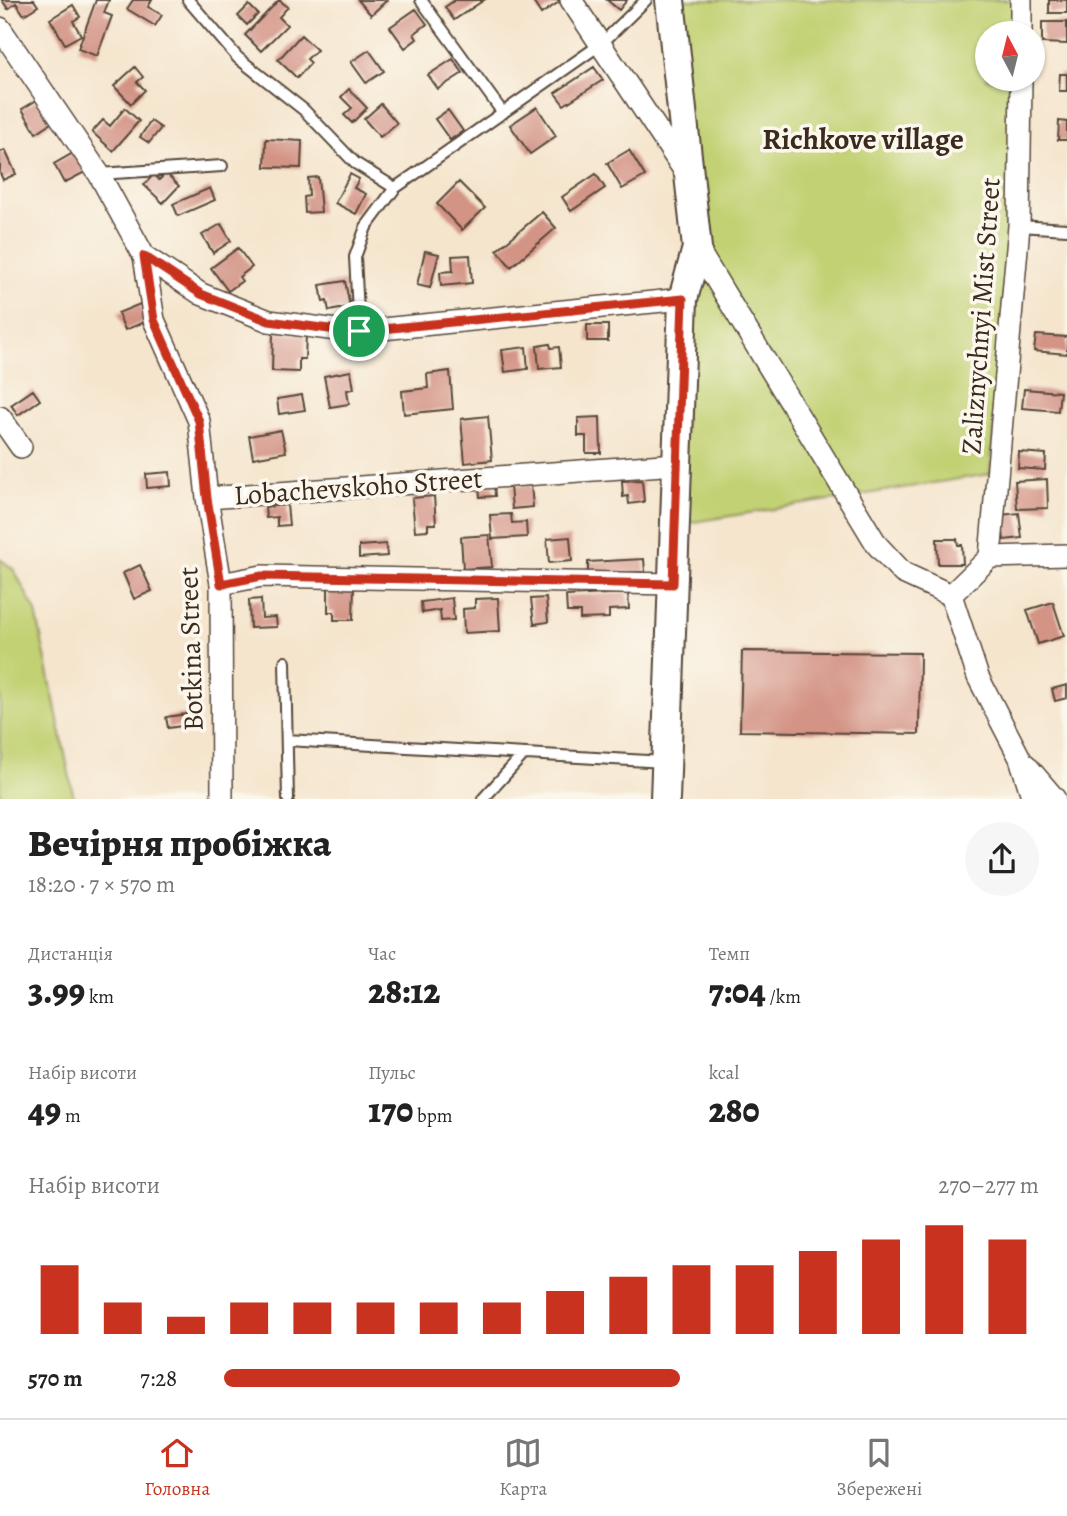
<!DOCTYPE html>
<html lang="uk">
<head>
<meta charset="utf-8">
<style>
  :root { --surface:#fff; --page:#f6f6f6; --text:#222; --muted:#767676; --line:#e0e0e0; --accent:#c8321e }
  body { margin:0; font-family:Alegreya,serif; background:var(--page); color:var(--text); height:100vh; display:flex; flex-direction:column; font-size:26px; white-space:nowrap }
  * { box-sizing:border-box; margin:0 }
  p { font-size:23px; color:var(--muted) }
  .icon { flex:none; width:38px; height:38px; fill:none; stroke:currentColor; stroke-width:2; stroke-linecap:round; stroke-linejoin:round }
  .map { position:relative; height:799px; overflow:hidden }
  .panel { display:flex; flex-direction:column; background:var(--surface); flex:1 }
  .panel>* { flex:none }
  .needle { width:46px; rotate:353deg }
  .buttons { position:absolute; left:975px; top:21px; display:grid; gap:14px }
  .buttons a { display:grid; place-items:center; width:70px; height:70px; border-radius:50%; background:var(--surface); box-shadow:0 2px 5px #0004; font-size:35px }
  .pin { position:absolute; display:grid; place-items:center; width:60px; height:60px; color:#fff; margin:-30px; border:4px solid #fff; border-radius:50%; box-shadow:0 2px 7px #0007 }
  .round { display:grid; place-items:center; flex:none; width:74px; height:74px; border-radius:37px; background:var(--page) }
  .overview { display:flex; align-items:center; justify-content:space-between; height:119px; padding:0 28px }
  h1 { font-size:38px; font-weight:800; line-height:52px }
  .stats { display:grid; grid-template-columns:repeat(3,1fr); gap:10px; height:119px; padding:7px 28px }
  .stats div { display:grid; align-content:center }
  .stats b { font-size:35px; font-weight:800 }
  .stats small { font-size:19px; font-weight:400 }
  .stats p { font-size:19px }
  .chart { height:196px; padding:14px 28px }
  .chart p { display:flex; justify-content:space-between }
  .chart svg { width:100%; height:126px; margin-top:7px; stroke:var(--accent); stroke-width:6 }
  ul { padding:0 28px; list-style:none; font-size:23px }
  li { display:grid; grid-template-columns:112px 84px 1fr; align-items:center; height:52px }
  li i { height:18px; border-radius:9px; background:var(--accent) }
  .tabs { display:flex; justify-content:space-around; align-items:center; height:98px; border-top:2px solid var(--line); background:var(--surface); font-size:19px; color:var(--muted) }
  .tabs a { display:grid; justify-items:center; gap:4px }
  .tabs .current { color:var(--accent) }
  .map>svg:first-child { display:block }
  .green { fill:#c2d173; stroke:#7e7e48; stroke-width:2 }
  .building { fill:#d39385 }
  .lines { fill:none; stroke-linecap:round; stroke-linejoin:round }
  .lane-casing { stroke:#574638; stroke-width:14 }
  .street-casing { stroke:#574638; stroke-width:24 }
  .secondary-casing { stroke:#574638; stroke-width:32 }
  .lane { stroke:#fff; stroke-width:10 }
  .street { stroke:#fff; stroke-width:21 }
  .secondary { stroke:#fff; stroke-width:28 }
  .route-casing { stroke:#fff; stroke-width:14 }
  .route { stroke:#c8321e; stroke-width:9 }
  .labels { text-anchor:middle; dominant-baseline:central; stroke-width:7; stroke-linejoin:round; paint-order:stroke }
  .street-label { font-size:28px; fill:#3b2a1e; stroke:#fbf7ec }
  .neighbourhood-label { font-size:30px; font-weight:bold; fill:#3b2a1e; stroke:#fbf7ec }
</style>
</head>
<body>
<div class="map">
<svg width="1067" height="799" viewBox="0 0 1067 799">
  <rect width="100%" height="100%" fill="#fbf7ec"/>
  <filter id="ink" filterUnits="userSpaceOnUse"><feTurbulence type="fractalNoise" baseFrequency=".0143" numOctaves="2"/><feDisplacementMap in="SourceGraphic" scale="14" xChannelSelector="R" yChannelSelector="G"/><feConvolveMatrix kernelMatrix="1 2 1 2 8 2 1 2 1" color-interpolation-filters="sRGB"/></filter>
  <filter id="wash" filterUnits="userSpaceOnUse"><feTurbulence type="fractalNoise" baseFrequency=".00686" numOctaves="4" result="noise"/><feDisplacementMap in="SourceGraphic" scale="28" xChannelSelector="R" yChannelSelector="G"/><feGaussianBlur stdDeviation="1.57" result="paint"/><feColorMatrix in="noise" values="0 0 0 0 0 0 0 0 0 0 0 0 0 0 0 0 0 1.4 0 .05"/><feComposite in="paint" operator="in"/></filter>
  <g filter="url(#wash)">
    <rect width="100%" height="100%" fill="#f5e5cd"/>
    <path class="green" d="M 677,0 L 1013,0 L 1012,33 L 987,33 L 987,79 L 1012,79 L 1009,233 L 990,474 L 681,524 L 689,302 Z
      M 0,559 L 14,570 L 36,612 L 74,798 L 0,798 Z"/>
    <g id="blocks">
      <path class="building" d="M 2,0 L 34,0 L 38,6 L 24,15 L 16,3 L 8,9 Z
        M 96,0 L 109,0 L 104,13 L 112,16 L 97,56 L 78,49 Z
        M 133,0 L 152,0 L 148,7 L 162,15 L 155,26 L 127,9 Z
        M 279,0 L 288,7 L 279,17 L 287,25 L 261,51 L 245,35 Z
        M 358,0 L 387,0 L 371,15 Z
        M 455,0 L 484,0 L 454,20 L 445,7 Z
        M 532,0 L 562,0 L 541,14 Z
        M 607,0 L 627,0 L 619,10 Z
        M 1049,0 L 1067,0 L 1067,13 L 1049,13 Z
        M 73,5 L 80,17 L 73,21 L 81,35 L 65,44 L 50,19 Z
        M 249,5 L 258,14 L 247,25 L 238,16 Z
        M 416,9 L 427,24 L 414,34 L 417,39 L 405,48 L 390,27 Z
        M 1042,22 L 1067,22 L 1067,44 L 1042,43 Z
        M 301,35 L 317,50 L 307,59 L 311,63 L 297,78 L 278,60 Z
        M 369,50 L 384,71 L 366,83 L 351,62 Z
        M 453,59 L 463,73 L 438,89 L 428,75 Z
        M 135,67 L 143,77 L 137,82 L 145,90 L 131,104 L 114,86 Z
        M 594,67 L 603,80 L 564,105 L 555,93 Z
        M 1060,74 L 1067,74 L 1067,91 L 1059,91 Z
        M 349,89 L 367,108 L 352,123 L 344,115 L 352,108 L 341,97 Z
        M 37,100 L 51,123 L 36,133 L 22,109 Z
        M 381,104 L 397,123 L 380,137 L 364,119 Z
        M 537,107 L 556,136 L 530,154 L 510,125 Z
        M 125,108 L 139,121 L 113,151 L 92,132 L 103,120 L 110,126 Z
        M 448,110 L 463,131 L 450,140 L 435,119 Z
        M 151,121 L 161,128 L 149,143 L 140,137 Z
        M 1059,121 L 1067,122 L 1067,140 L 1058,140 Z
        M 266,139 L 302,141 L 301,168 L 265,167 Z
        M 5,150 L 16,174 L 3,180 L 0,173 L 0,152 Z
        M 629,150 L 645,176 L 622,189 L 607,163 Z
        M 75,152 L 85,172 L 64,183 L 54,164 Z
        M 166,173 L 179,186 L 163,203 L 144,185 L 154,174 L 159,180 Z
        M 350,174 L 359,179 L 354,188 L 366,194 L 356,214 L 335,203 Z
        M 596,174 L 605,188 L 571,211 L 562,197 Z
        M 318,177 L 321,212 L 305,213 L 304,197 L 309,196 L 308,178 Z
        M 459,182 L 485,208 L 462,230 L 437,204 Z
        M 210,188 L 215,200 L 178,216 L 173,204 Z
        M 542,212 L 556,228 L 511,267 L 497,250 Z
        M 221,224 L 231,241 L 213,253 L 202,235 Z
        M 238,248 L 252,267 L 239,277 L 242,281 L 228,291 L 211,268 Z
        M 425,251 L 439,254 L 430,288 L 417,285 Z
        M 470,255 L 472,283 L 441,286 L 440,272 L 453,271 L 452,256 Z
        M 345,281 L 350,307 L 329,311 L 327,301 L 323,302 L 320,285 Z
        M 140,304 L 147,321 L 125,330 L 118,313 Z
        M 587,325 L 608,325 L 608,341 L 587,341 Z
        M 273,333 L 306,334 L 305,359 L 299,359 L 299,372 L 272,371 Z
        M 1036,335 L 1067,337 L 1067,354 L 1034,351 Z
        M 550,344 L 551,348 L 559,347 L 561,367 L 539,369 L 537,346 Z
        M 526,347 L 528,369 L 505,372 L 502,350 Z
        M 351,371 L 354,389 L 347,390 L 349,404 L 330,407 L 324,376 Z
        M 450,371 L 453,409 L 404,414 L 402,391 L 428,388 L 427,374 Z
        M 1024,389 L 1060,392 L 1058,411 L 1022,408 Z
        M 33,390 L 40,400 L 18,415 L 11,405 Z
        M 302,395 L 305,410 L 279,414 L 277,399 Z
        M 488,416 L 492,460 L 465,463 L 461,419 Z
        M 600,417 L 601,453 L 586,453 L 586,436 L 578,436 L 578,418 Z
        M 281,430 L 286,452 L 253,458 L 249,436 Z
        M 1019,452 L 1046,454 L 1045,470 L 1018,468 Z
        M 170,472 L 171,486 L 147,488 L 146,474 Z
        M 1047,479 L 1048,508 L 1017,509 L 1015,481 Z
        M 642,480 L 644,502 L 629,504 L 628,496 L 623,497 L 622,481 Z
        M 494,485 L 495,496 L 480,497 L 479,486 Z
        M 531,485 L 533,507 L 512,509 L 510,486 Z
        M 434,496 L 436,524 L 428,524 L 428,530 L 415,531 L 412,498 Z
        M 287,505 L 289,525 L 277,526 L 277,517 L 266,518 L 265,507 Z
        M 1019,513 L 1022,538 L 1004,540 L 1001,515 Z
        M 511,514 L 512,523 L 526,522 L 527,537 L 492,539 L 490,515 Z
        M 489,535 L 492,567 L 463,569 L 461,537 Z
        M 570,537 L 572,561 L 549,563 L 547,539 Z
        M 937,539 L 957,539 L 958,545 L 962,545 L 963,564 L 938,564 Z
        M 386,544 L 387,556 L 359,558 L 359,546 Z
        M 644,559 L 645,572 L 588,574 L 588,562 Z
        M 140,565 L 152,591 L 134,599 L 123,573 Z
        M 328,586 L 354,586 L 353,620 L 334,620 L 334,612 L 328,612 Z
        M 628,593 L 629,609 L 609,610 L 609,618 L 580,619 L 580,612 L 567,612 L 566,596 Z
        M 452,598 L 454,620 L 441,621 L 440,610 L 422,613 L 421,602 Z
        M 498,598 L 500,631 L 464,633 L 463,609 L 475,608 L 475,599 Z
        M 546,598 L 548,622 L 534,624 L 531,599 Z
        M 261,599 L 262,618 L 276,617 L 277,627 L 250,628 L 249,600 Z
        M 1053,602 L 1064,636 L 1038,644 L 1027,610 Z
        M 742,651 L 920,653 L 919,734 L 740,731 Z
        M 1067,685 L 1067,698 L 1055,701 L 1052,689 Z
        M 187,714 L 189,725 L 168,728 L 166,717 Z"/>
    </g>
  </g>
  <g filter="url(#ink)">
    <use href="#blocks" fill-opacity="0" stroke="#574638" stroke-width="2"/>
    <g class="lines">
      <g class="lane-casing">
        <path id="lane" d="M 188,0 L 238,58 L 304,110 L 355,163 L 395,188
          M 421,0 L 503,113
          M 99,174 L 222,166
          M 1019,226 L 1067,229
          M 359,331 L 355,257 L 366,227 L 395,188 L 601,44 L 646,0
          M 285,662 L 288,799
          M 287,740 L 665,762
          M 483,799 L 524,754"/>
      </g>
      <g class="street-casing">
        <path id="street" d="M 571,0 L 688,176
          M 0,28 L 99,174 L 144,256 L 154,320 L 199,421 L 207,498 L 221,584 L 222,799
          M 1021,33 L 1021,0
          M 697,248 L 877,545 L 903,573 L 951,595
          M 144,256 L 201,294 L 269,321 L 352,332 L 683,299
          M 0,417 L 21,447
          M 207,498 L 677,464
          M 990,557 L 1067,555
          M 221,584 L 262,576 L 673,584
          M 951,595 L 990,557 L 1019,226 L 1021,79
          M 951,595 L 978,677 L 1020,758 L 1033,799
          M 1026,765 L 1055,799"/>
      </g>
      <g class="secondary-casing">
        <path id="secondary" d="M 665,799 L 683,299 L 697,248 L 670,0"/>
      </g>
      <use href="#lane" class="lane"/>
      <use href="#street" class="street"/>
      <use href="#secondary" class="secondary"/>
    </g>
  </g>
  <g class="lines" filter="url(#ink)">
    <g class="route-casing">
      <path id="route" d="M 144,256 L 201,294 L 269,321 L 352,332 L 683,299 L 673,584 L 262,576 L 221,584 L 207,498 L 199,421 L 154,320 Z"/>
    </g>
    <use href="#route" class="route"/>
  </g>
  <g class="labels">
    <g class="street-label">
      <text transform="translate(981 316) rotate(-86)">Zaliznychnyi Mist Street</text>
      <text transform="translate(358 487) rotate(-4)">Lobachevskoho Street</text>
      <text transform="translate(191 649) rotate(-92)">Botkina Street</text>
    </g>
    <g class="neighbourhood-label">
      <text x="863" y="139">Richkove village</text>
    </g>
  </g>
</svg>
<div class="buttons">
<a><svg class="needle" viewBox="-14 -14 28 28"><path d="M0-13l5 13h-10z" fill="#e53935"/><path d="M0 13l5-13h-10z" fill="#767676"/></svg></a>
</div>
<div class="pin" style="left:359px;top:331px;background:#1e9e55"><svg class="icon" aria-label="arrive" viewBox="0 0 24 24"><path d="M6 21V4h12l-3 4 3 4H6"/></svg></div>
</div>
<section class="panel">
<div class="overview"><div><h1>Вечірня пробіжка</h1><p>18:20 · 7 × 570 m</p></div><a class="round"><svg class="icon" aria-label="share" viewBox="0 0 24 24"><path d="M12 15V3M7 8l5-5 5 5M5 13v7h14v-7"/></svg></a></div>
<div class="stats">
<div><p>Дистанція</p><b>3.99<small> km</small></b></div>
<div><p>Час</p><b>28:12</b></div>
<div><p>Темп</p><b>7:04<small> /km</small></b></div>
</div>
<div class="stats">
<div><p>Набір висоти</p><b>49<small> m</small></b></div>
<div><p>Пульс</p><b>170<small> bpm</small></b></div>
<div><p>kcal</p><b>280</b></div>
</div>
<div class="chart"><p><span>Набір висоти</span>270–277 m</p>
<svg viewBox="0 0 160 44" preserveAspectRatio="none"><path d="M5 44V20M15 44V33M25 44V38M35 44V33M45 44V33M55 44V33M65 44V33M75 44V33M85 44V29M95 44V24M105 44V20M115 44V20M125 44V15M135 44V11M145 44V6M155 44V11"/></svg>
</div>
<ul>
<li><b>570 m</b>7:28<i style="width:56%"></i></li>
</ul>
</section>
<nav class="tabs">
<a class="current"><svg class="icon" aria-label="home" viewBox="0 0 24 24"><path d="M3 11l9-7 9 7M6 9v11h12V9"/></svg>Головна</a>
<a><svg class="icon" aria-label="map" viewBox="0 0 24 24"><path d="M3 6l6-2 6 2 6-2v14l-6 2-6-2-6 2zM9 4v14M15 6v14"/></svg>Карта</a>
<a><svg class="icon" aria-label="saved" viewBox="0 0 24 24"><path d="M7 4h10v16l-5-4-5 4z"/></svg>Збережені</a>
</nav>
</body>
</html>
